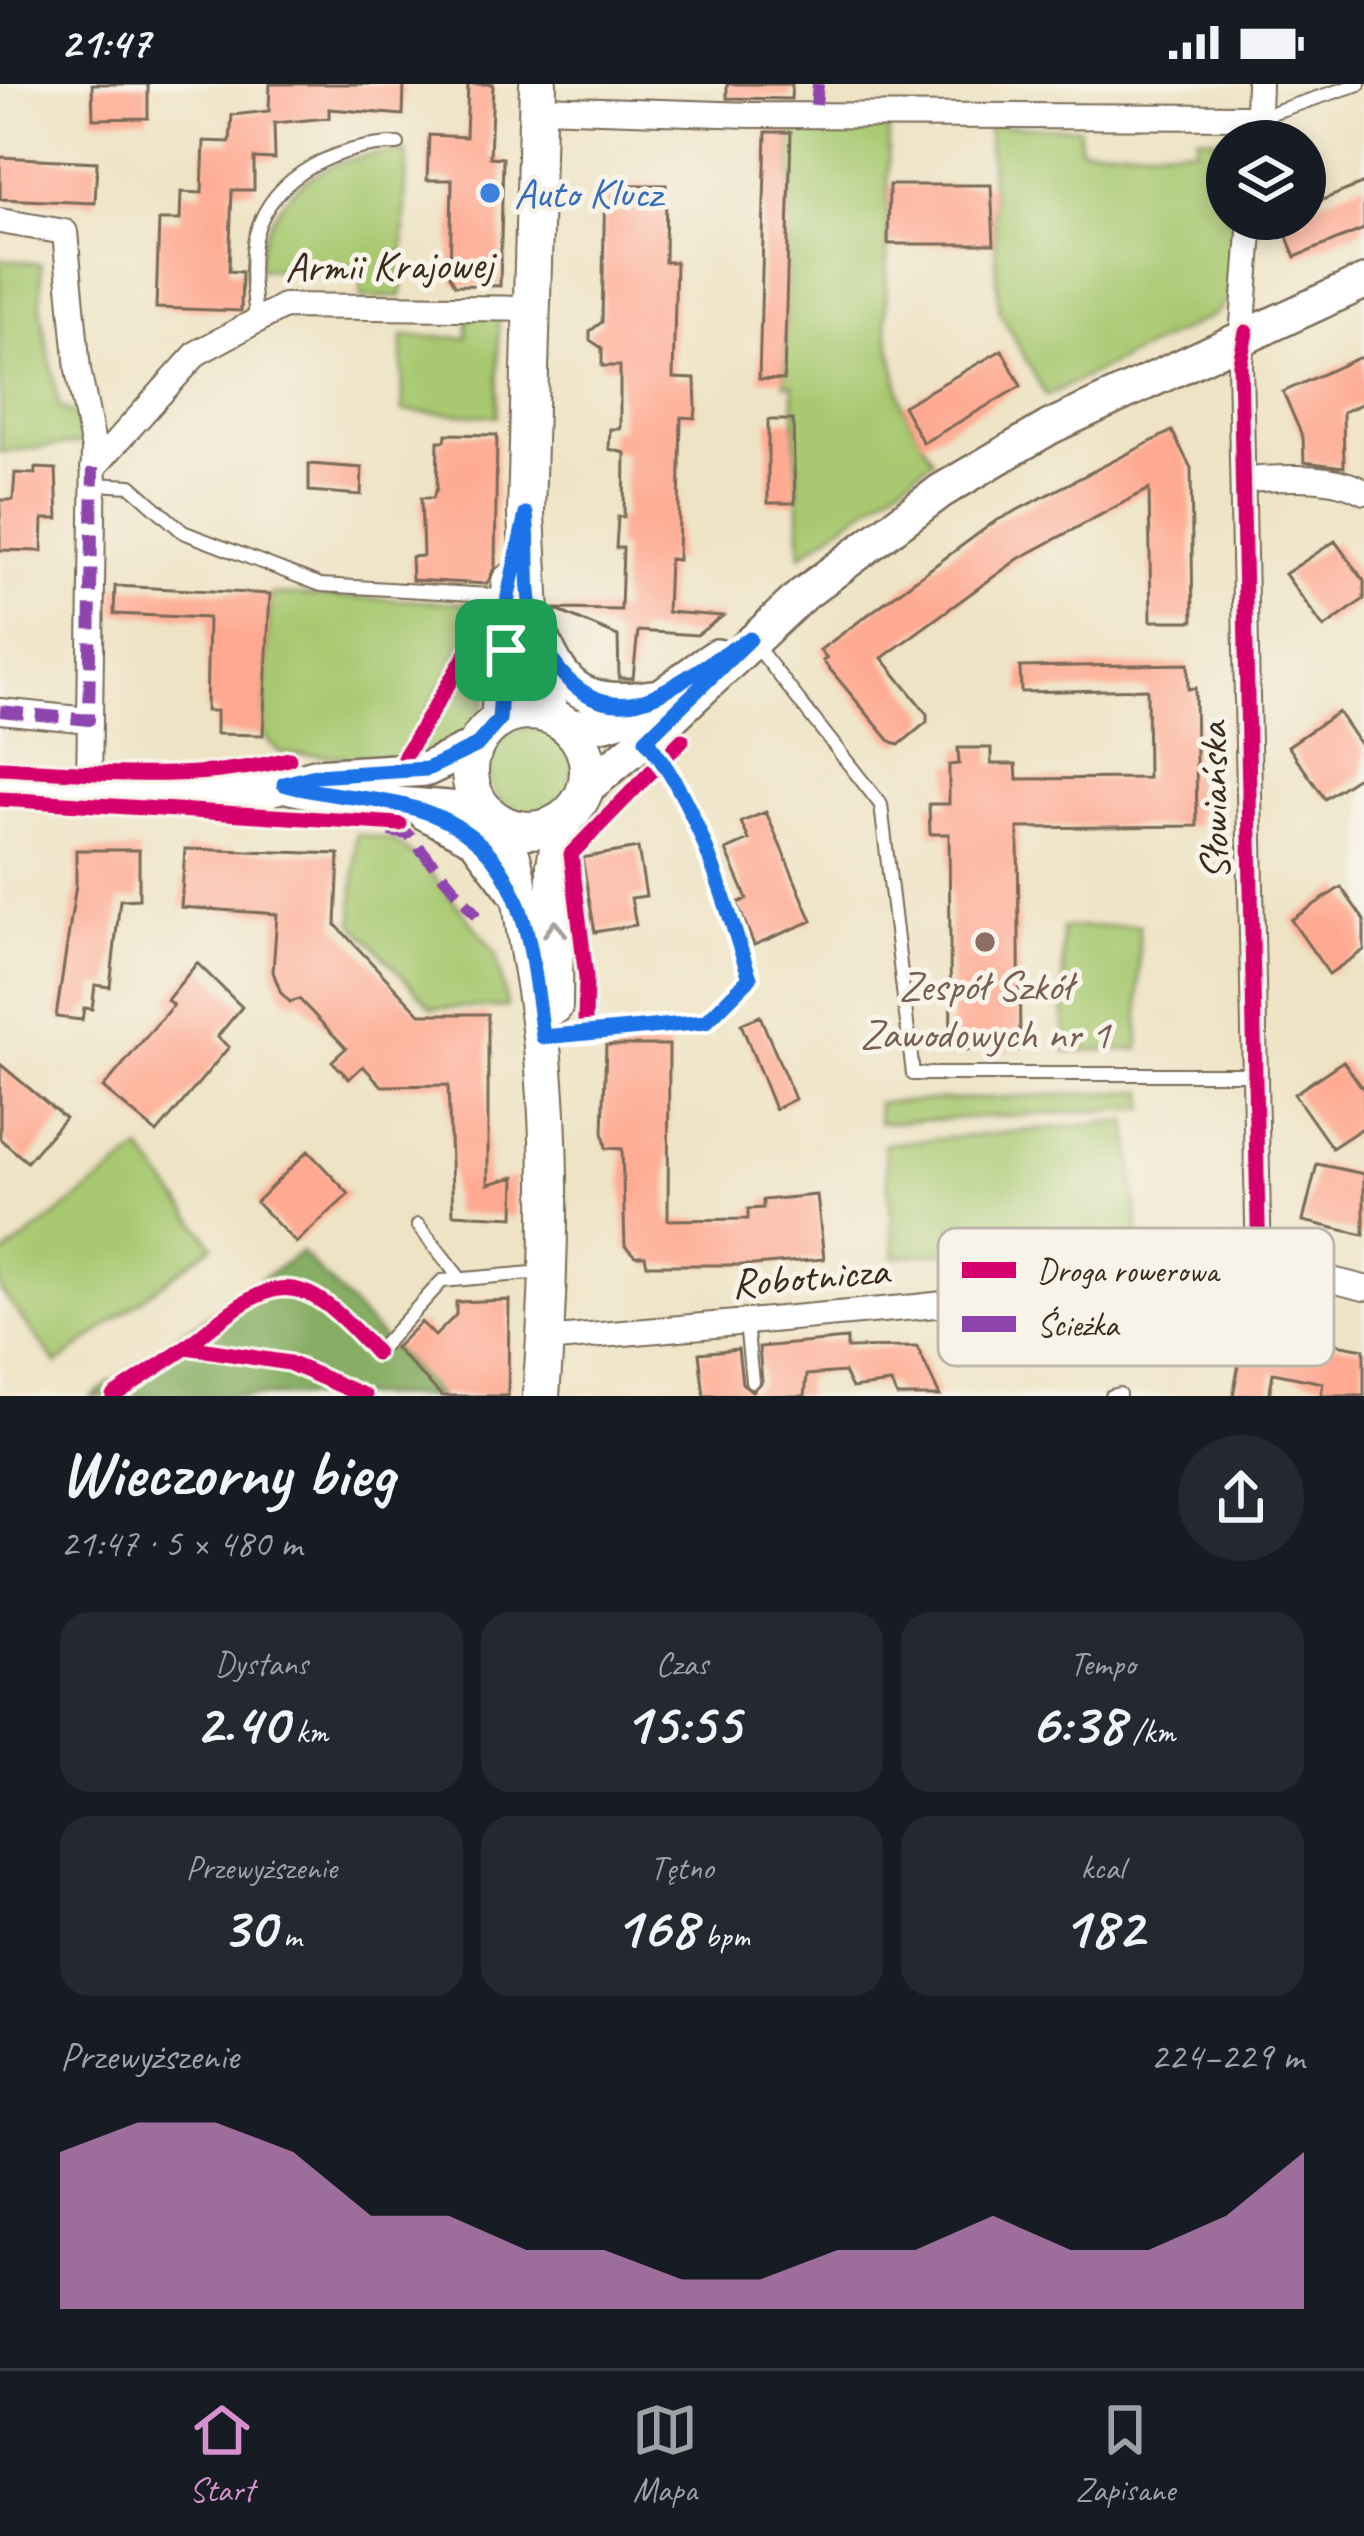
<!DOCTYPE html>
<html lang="pl">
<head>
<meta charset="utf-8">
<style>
  :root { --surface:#171b24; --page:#242831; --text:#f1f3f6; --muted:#9ea1a6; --line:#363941; --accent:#d690ce }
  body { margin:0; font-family:Caveat,sans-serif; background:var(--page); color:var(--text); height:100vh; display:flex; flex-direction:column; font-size:45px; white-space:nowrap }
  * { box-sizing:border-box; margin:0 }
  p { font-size:39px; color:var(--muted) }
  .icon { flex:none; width:66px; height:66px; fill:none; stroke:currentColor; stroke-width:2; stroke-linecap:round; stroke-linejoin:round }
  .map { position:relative; height:1312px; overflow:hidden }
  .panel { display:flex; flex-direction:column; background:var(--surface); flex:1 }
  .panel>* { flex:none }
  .fabs { position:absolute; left:1206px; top:36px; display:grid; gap:24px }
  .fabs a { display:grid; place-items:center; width:120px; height:120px; border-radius:50%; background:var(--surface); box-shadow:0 6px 18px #0003; font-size:60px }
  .pin { position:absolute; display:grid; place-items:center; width:102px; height:102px; color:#fff; margin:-51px; border-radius:24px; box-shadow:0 6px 18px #0006 }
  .round { display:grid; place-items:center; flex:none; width:126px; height:126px; border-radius:63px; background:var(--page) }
  .headline { display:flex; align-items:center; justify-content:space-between; height:204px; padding:0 60px }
  h1 { font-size:66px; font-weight:700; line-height:90px }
  .metrics { display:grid; grid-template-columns:repeat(3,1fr); gap:18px; height:204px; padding:12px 60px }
  .metrics div { display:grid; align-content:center; border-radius:30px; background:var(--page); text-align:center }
  .metrics b { font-size:60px; font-weight:700 }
  .metrics small { font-size:33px; font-weight:400 }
  .metrics p { font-size:33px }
  .chart { height:336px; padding:24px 60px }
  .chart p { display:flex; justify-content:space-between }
  .chart svg { width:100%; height:216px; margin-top:12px; fill:var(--accent); opacity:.7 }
  .status { display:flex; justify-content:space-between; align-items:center; height:84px; padding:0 60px; background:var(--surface); direction:ltr }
  .status svg { height:33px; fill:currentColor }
  .menu { display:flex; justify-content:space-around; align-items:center; height:168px; border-top:3px solid var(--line); background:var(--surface); font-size:33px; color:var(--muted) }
  .menu a { display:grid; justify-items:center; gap:6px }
  .menu .active { color:var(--accent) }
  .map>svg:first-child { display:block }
  .green { fill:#a8c971; stroke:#727a48; stroke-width:3 }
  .forest { fill:#86ad63; stroke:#606c40; stroke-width:3 }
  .building { fill:#feaa93 }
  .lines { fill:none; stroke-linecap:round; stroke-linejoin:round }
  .lane-casing { stroke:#7a6b58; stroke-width:16 }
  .street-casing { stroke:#7a6b58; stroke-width:28 }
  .secondary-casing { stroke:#7a6b58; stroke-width:38 }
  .primary-casing { stroke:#7a6b58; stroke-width:40 }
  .lane { stroke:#fff; stroke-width:12 }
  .street { stroke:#fff; stroke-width:24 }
  .secondary { stroke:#fff; stroke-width:33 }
  .primary { stroke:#fff; stroke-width:36 }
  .quiet { stroke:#8e44ad; stroke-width:12; stroke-dasharray:24 12; stroke-linecap:butt }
  .cycleway-casing { stroke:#f7f3e8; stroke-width:22 }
  .cycleway { stroke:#d6006c; stroke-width:15 }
  .oneway { stroke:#a79f9a }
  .route-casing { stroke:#fff; stroke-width:24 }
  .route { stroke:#1a73e8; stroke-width:15 }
  .shop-dot { fill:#3f7fe0; stroke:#f7f3e8; stroke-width:4.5 }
  .education-dot { fill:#8d6e63; stroke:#f7f3e8; stroke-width:4.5 }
  .labels { text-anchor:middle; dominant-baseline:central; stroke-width:10; stroke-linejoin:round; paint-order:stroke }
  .shop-label { font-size:42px; fill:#366cbe; stroke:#f7f3e8; text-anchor:start }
  .street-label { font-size:42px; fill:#3b2a1e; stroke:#f7f3e8 }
  .education-label { font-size:42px; fill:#785e54; stroke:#f7f3e8 }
  .key { fill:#f7f3e8; stroke:#bfb7ab; stroke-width:3 }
  .key-label { font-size:33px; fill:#3b2a1e }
</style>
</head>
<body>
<div class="status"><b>21:47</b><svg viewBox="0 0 49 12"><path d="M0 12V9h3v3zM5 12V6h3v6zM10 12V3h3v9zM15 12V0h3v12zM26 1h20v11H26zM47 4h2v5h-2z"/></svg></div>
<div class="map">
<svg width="1364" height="1312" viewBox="0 0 1364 1312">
  <rect width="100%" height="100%" fill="#f7f3e8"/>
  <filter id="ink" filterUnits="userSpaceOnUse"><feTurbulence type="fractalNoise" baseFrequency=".00833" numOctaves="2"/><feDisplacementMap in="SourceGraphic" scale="24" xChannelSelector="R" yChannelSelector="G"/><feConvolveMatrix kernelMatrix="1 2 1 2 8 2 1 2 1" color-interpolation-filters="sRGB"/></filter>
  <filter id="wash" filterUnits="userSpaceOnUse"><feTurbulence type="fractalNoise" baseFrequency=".004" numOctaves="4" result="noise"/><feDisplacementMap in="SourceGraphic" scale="48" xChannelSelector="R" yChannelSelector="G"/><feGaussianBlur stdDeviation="2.7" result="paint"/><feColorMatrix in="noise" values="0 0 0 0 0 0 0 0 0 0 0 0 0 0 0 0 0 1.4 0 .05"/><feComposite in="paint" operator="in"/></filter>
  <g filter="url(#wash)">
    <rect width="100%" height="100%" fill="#eee3c5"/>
    <path class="green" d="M 791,41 L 889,42 L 886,239 L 903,323 L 933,376 L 801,471 L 793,300 L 784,300 Z
      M 988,41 L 1079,44 L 1080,64 L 1196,64 L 1197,52 L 1235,57 L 1227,57 L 1227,135 L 1235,135 C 1234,167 1241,212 1212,232 L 1046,312 L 999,226 Z
      M 407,68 L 402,212 L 361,214 L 361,192 L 257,184 C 269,101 329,69 407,68 Z
      M 0,175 L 41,180 L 41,229 L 59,322 L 77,332 L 82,359 L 0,368 Z
      M 499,230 L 497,332 L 403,327 L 402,252 L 467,254 L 468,232 Z
      M 271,510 L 487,520 L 398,675 L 280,669 L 263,651 Z
      M 491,550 C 489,620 487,647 418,678 L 427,647 Z
      M488 686a42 42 0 1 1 84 0a42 42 0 1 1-84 0Z
      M 356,750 L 392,756 L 422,778 L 496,869 L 507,923 L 432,924 L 353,839 Z
      M 1139,841 L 1139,965 L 1065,967 L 1062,844 Z
      M 1145,1007 L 1146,1024 L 879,1039 L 877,1019 Z
      M 1128,1037 L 1139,1150 L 895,1173 L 884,1060 Z
      M 141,1066 L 213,1161 L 57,1280 L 0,1206 L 0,1174 Z"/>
    <path class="forest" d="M 301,1168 L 438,1312 L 91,1312 Z"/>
    <g id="blocks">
      <path class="building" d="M 92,0 L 148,0 L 148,34 L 93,35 Z
        M 270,0 L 404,0 L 403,31 L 329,25 L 329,34 L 274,39 L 275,75 L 254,74 L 254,106 L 232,106 L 229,187 L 242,188 L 241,227 L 156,224 L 159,136 L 180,136 L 181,108 L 202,109 L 204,57 L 230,58 L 232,31 L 269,27 Z
        M 468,0 L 493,0 L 490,73 L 503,74 L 500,202 L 455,201 L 450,192 L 452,96 L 427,96 L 429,51 L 466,53 Z
        M 727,0 L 792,0 L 791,15 L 727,14 Z
        M 766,48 L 791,48 L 784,296 L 759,295 Z
        M 0,73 L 97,78 L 95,119 L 0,115 Z
        M 1364,99 L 1364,145 L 1295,173 L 1280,135 L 1305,135 L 1305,123 Z
        M 605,101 L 666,101 L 665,178 L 676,178 L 673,294 L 695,295 L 696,324 L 695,334 L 681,333 L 678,476 L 669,475 L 667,528 L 723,532 L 697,551 L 638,547 L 633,594 L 619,594 L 618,552 L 554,525 L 621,526 L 623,464 L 616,464 L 618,433 L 624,433 L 625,369 L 609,365 L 610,345 L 620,345 L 620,282 L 602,282 L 602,264 L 590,256 L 590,247 L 602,238 Z
        M 889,101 L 991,101 L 994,160 L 888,160 Z
        M 1002,266 L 1021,302 L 923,359 L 903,322 Z
        M 1358,274 L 1364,274 L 1364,319 L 1343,328 L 1344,383 L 1304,378 L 1303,354 L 1283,308 Z
        M 768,336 L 793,336 L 795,419 L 768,419 Z
        M 1172,347 L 1191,384 L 1193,537 L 1151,537 L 1149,405 L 1018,475 L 882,574 L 927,630 L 927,638 L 899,661 L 889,656 L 823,577 L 827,574 L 820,566 L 994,438 Z
        M 446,350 L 497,351 L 495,482 L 487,500 L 412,496 L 411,473 L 423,472 L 421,414 L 433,414 L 437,404 L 438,357 L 445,357 Z
        M 309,380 L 362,384 L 361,411 L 309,407 Z
        M 35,384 L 56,385 L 58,435 L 43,435 L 42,467 L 0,466 L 0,416 L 13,416 L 15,389 L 35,390 Z
        M 1335,457 L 1364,497 L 1364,515 L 1324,544 L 1285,490 Z
        M 115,502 L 270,510 L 263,651 L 216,650 L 216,627 L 206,627 L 208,534 L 114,530 Z
        M 1188,580 L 1188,605 L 1195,604 L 1197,742 L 1018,744 L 1020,966 L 951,966 L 949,750 L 930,750 L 929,720 L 949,720 L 949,681 L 959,680 L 958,664 L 991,664 L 991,680 L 1016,680 L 1017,695 L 1148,694 L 1147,605 L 1021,608 L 1020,583 Z
        M 1338,628 L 1364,666 L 1364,689 L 1325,715 L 1288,662 Z
        M 766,728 L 812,837 L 754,861 L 737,819 L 747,815 L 726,766 L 749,756 L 741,738 Z
        M 638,764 L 646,812 L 631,814 L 636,841 L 595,848 L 582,774 Z
        M 185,765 L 339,770 L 336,841 L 420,930 L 488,930 L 488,1100 L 515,1093 L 514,1133 L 453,1130 L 448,1001 L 382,1002 L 363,982 L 349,995 L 332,977 L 346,964 L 299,915 L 290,918 L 281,909 L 273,888 L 277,830 L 181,823 Z
        M 76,766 L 139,766 L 139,815 L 120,816 L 110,903 L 95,901 L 92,925 L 84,924 L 82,936 L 56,933 L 76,801 Z
        M 1341,803 L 1364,836 L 1364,866 L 1329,890 L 1291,836 Z
        M 197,879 L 242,923 L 217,953 L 229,963 L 157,1049 L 103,1004 L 173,921 L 167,916 Z
        M 760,932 L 795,1015 L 775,1025 L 741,940 Z
        M 606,961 L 669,961 L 668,1136 L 748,1135 L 748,1125 L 763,1124 L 763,1116 L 817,1111 L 824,1175 L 754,1181 L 647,1181 L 645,1172 L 635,1172 L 625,1162 L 622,1065 L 606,1064 L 603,1048 Z
        M 1343,977 L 1364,1006 L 1364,1043 L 1332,1064 L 1294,1010 Z
        M 0,980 L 65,1034 L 27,1078 L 0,1055 Z
        M 308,1067 L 349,1110 L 296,1159 L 256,1118 Z
        M 1317,1080 L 1364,1090 L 1364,1151 L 1303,1137 Z
        M 509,1216 L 508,1312 L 442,1312 L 395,1264 L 421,1238 L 435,1252 L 456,1231 L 456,1218 Z
        M 1247,1235 L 1281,1241 L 1281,1250 L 1364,1265 L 1364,1312 L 1321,1312 L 1323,1299 L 1273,1289 L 1269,1312 L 1233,1312 Z
        M 847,1255 L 847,1264 L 917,1263 L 940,1312 L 897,1312 L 891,1299 L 852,1304 L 844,1288 L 807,1291 L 805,1312 L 704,1312 L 699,1269 L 738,1265 L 742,1299 L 752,1307 L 762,1297 L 759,1263 Z"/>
    </g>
  </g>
  <g filter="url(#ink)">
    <use href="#blocks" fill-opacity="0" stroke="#7a6b58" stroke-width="3"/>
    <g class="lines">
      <g class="lane-casing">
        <path id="lane" d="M 1259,33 L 1359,0
          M 256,234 C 253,206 249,178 256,150 C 273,89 342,60 398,60
          M 93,400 L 131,402 L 183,448 L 321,501 L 507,512
          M 753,558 L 881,721 L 913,990 L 1254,990
          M 548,953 L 706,938 L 750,894 C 723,816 700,721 647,657
          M 418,1141 L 458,1192
          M 746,1239 L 752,1297
          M 376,1269 L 442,1197 L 543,1188
          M 1111,1312 L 1119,1310"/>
      </g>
      <g class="street-casing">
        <path id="street" d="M 541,24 L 751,31 L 1259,33
          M 1257,57 L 1259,0
          M 1251,135 L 1240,279 L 1259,1185
          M 0,137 L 65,148 L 78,286 L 94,365 L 89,701
          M 93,384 L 197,269 L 284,222 L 534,225
          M 1246,396 C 1282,394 1332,389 1364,408
          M 0,627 L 89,636
          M 545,1256 L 916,1223 L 1280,1183 L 1364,1204"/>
      </g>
      <g class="secondary-casing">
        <path id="secondary" d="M 535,537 C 563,603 576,623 652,613
          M 569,642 C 634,646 663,606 717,572
          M 0,698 L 168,707 L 269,705 L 315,692 L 427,685 L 475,662
          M 291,703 L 359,717 L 486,727
          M 586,704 L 671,634 L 801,512 L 941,407 L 1050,343 L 1364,198
          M 425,729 L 475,755 L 518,812"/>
      </g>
      <g class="primary-casing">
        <path id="primary" d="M 538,0 L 526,430 L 534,591 L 552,632
          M470 687a59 59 0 1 1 118 0a59 59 0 1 1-118 0Z
          M 499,636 L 510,498
          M 498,738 C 521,782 520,823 529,871 C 555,1009 552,1172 541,1312
          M 554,922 L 555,781 L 563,736"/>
      </g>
      <use href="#lane" class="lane"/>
      <use href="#street" class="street"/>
      <use href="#secondary" class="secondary"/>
      <use href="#primary" class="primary"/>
      <path class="quiet" d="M 816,21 L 818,0
        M 0,627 L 89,636 L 93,384
        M 389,747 L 408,750 L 477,832"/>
      <g class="cycleway-casing">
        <path id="cycleway" d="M 1246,248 L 1240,279 L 1259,1185
          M 405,672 L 488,534
          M 0,684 C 97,689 194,699 289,675
          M 0,715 L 400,740
          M 585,937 L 586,893 L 571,770 L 682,656
          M 187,1263 C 276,1187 298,1181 376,1269
          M 113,1312 L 187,1263 L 289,1279 L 365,1312"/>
      </g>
      <use href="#cycleway" class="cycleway"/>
    </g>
    <defs><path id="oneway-chevron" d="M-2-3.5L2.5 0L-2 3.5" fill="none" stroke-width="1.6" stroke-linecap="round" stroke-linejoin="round" transform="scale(3)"/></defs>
    <use class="oneway" href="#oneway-chevron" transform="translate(555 845) rotate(-91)"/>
  </g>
  <g class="lines" filter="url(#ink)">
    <g class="route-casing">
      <path id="route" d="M 526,430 C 530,463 525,502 533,532 C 547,587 593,639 654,612 C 687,597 718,571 750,555 L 646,656 C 700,721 723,815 750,894 L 706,938 L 543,953 C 529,848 525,750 402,721 C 363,712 323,712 284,700 L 315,692 L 427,685 L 476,662 L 499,636 L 508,512 Z"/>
    </g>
    <use href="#route" class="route"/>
  </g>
  <circle class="shop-dot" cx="490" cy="109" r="12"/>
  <circle class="education-dot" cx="985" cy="858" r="12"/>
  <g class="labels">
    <g class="shop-label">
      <text x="514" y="109">Auto Klucz</text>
    </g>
    <g class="street-label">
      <text transform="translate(389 182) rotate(-1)">Armii Krajowej</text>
      <text transform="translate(1214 717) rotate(-91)">Słowiańska</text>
      <text transform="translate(810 1193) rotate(-5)">Robotnicza</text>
    </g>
    <g class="education-label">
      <text x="985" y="902">Zespół Szkół<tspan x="985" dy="48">Zawodowych nr 1</tspan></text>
    </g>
  </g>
  <rect x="938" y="1144" width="396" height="138" rx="18" class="key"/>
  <rect x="962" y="1178" width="54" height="16" fill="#d6006c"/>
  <rect x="962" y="1232" width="54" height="16" fill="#8e44ad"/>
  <g class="key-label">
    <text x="1037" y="1198">Droga rowerowa</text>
    <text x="1037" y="1252">Ścieżka</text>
  </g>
</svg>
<div class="fabs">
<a><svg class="icon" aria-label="layers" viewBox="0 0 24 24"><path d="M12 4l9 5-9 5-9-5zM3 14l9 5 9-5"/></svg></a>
</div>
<div class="pin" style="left:506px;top:566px;background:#1e9e55"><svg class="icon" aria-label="arrive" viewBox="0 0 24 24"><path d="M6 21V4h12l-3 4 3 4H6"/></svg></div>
</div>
<section class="panel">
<div class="headline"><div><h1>Wieczorny bieg</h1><p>21:47 · 5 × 480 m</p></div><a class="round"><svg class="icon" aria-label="share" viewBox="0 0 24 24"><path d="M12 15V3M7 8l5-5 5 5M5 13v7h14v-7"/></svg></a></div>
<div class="metrics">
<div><p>Dystans</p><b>2.40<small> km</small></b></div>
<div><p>Czas</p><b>15:55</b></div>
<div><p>Tempo</p><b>6:38<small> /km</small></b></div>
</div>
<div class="metrics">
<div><p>Przewyższenie</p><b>30<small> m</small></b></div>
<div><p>Tętno</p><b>168<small> bpm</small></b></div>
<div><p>kcal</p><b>182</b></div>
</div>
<div class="chart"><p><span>Przewyższenie</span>224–229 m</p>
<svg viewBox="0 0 160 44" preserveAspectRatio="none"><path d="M0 44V12L10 6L20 6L30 12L40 25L50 25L60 32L70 32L80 38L90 38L100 32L110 32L120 25L130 32L140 32L150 25L160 12V44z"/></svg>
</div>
</section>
<nav class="menu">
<a class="active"><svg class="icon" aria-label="home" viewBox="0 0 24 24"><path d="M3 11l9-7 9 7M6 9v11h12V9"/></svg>Start</a>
<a><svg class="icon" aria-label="map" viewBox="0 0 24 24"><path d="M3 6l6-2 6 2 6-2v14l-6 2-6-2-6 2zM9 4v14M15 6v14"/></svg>Mapa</a>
<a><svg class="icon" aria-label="saved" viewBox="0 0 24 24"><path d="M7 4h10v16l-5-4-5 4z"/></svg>Zapisane</a>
</nav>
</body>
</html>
